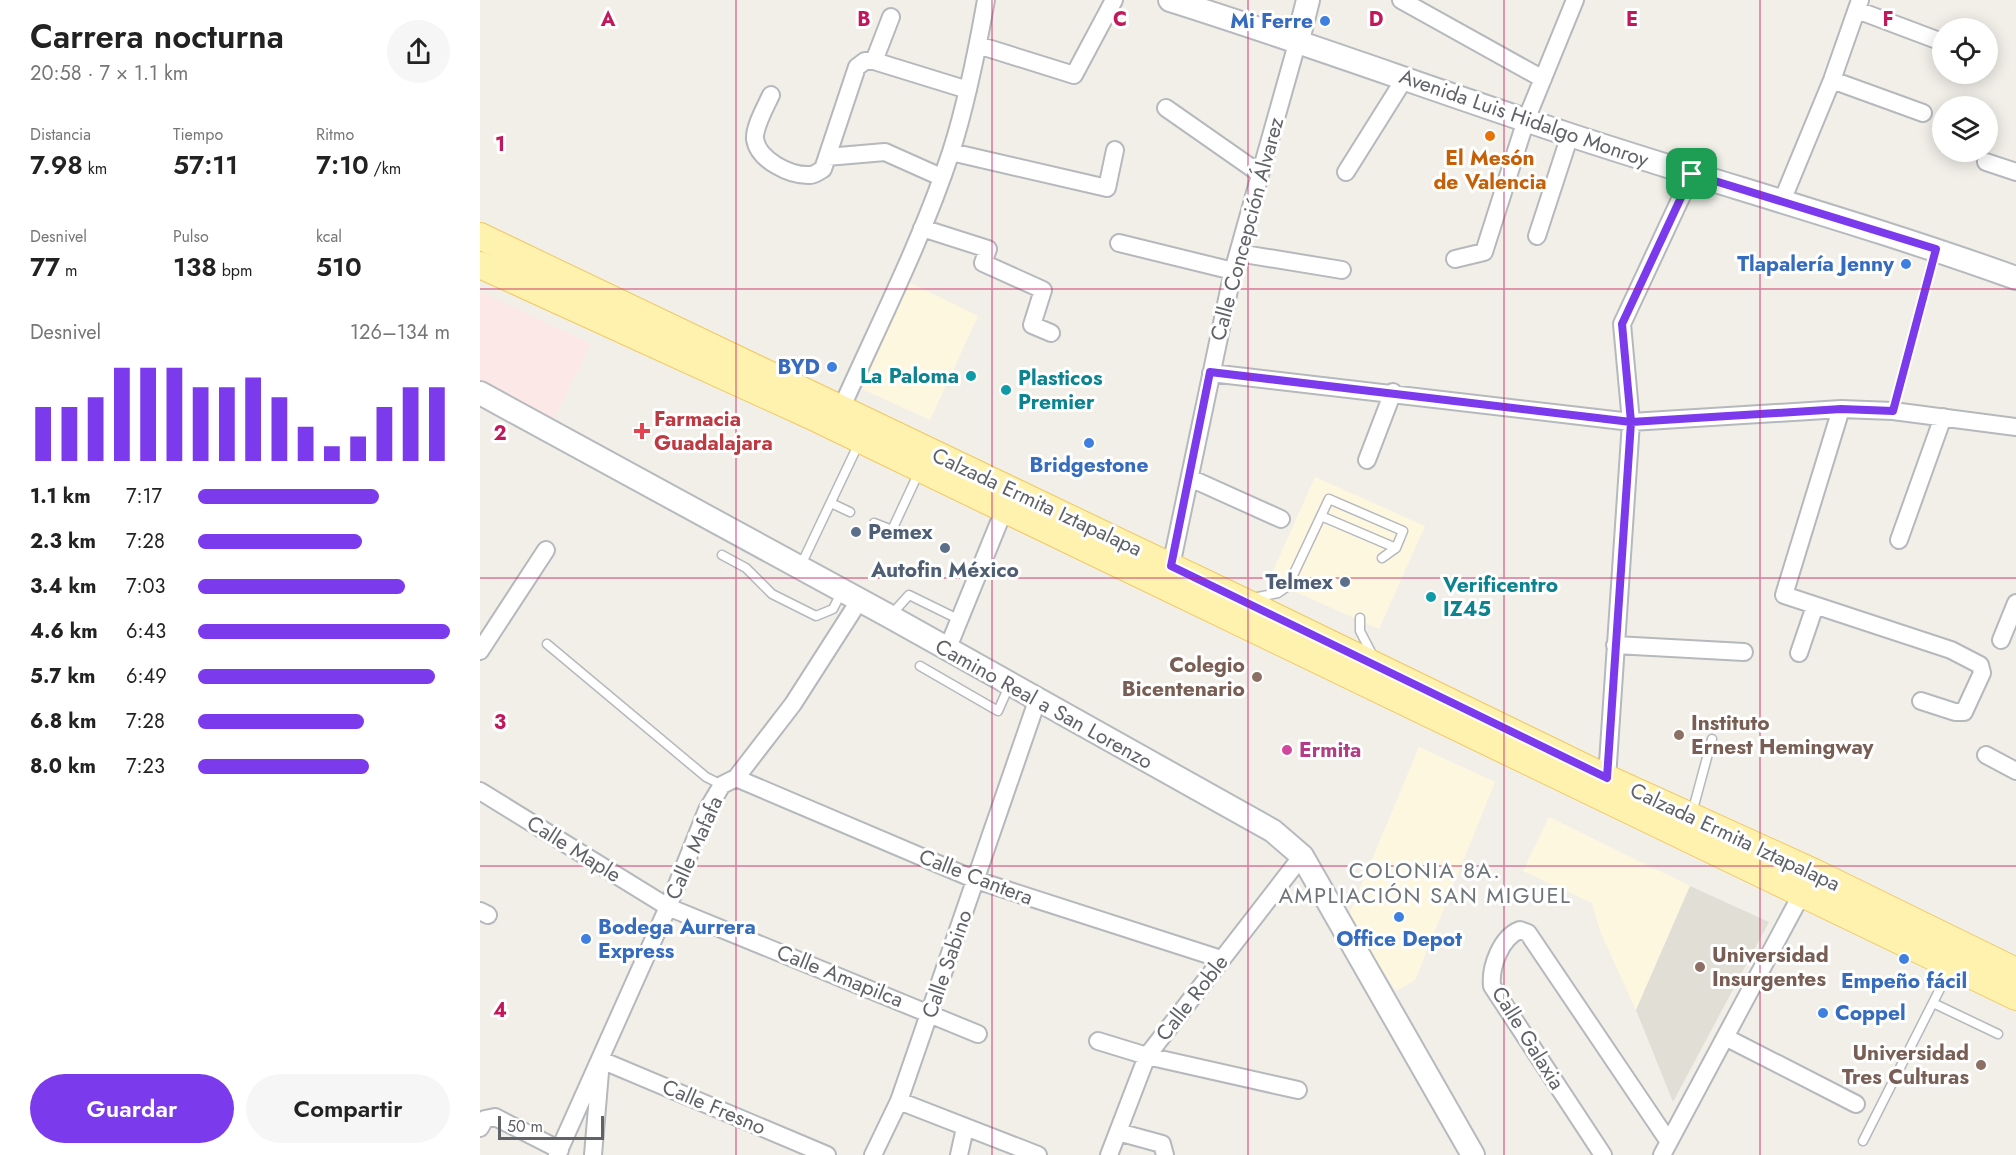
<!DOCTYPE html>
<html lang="es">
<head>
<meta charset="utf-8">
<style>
  :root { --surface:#fff; --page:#f6f6f6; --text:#222; --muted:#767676; --accent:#7c3aed }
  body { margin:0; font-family:Jost,sans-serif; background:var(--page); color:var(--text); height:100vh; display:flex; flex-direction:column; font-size:22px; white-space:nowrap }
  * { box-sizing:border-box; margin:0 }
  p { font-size:20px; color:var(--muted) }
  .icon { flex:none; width:33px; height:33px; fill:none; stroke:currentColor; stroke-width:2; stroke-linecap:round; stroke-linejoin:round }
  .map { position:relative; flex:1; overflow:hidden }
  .panel { display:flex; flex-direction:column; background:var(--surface); width:480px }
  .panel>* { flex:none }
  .fabs { position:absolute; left:1452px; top:18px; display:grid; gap:12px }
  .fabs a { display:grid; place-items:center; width:66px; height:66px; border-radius:50%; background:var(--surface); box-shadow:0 3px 15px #0003; font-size:30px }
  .scale { position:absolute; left:18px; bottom:15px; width:106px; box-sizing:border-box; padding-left:6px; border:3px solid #5f6368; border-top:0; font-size:16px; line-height:21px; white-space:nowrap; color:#5f6368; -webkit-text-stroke:4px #fff; paint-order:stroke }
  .pin { position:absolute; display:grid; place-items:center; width:51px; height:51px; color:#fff; margin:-26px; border-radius:12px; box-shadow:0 3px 9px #0006 }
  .round { display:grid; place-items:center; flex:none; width:63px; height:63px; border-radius:32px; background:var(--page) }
  .summary { display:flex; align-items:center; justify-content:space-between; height:102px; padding:0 30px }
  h1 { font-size:33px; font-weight:600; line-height:45px }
  .figures { display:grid; grid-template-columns:repeat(3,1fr); gap:9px; height:102px; padding:6px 30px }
  .figures div { display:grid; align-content:center }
  .figures b { font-size:26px; font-weight:600 }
  .figures small { font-size:16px; font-weight:400 }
  .figures p { font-size:16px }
  .chart { height:168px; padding:12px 30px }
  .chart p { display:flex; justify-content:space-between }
  .chart svg { width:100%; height:108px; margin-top:6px; stroke:var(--accent); stroke-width:6 }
  .action { display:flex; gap:12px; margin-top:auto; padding:12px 30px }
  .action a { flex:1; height:69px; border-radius:36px; background:var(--accent); color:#fff; font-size:24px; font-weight:600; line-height:69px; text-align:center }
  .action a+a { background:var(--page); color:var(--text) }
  ul { padding:0 30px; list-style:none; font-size:20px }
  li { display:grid; grid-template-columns:96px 72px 1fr; align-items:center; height:45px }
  li i { height:15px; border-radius:8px; background:var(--accent) }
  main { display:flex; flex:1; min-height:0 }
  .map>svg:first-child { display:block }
  .commercial { fill:#fef7e0 }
  .education { fill:#e1ded6 }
  .medical { fill:#fce8e6 }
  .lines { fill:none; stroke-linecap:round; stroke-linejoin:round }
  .lane-casing { stroke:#b5b8bc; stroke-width:11 }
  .street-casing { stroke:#b5b8bc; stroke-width:20 }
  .secondary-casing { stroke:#b6babf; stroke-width:26 }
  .primary-casing { stroke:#f2c960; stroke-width:28 }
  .lane { stroke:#fff; stroke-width:8 }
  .street { stroke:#fff; stroke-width:16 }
  .secondary { stroke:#fff; stroke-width:22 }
  .primary { stroke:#fff2af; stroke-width:26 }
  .route-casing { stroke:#fff; stroke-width:12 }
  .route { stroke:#7c3aed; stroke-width:8 }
  .grid { fill:none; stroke:#c2185b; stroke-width:1.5; stroke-opacity:0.55 }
  .shop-dot { fill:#3f7fe0; stroke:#fff; stroke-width:2 }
  .food-dot { fill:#e8710a; stroke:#fff; stroke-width:2 }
  .culture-dot { fill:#0f9aa8; stroke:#fff; stroke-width:2 }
  .health-dot { fill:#e0444e; stroke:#fff; stroke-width:2 }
  .service-dot { fill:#5c6f8a; stroke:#fff; stroke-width:2 }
  .education-dot { fill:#8d6e63; stroke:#fff; stroke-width:2 }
  .hotel-dot { fill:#d1479c; stroke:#fff; stroke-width:2 }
  .labels { text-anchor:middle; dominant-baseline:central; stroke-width:6; stroke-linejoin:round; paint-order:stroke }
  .shop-label { font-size:21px; font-weight:bold; fill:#366cbe; stroke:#fff; text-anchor:end }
  .street-label { font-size:21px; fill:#5f6368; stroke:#fff }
  .food-label { font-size:21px; font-weight:bold; fill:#c56008; stroke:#fff }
  .culture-label { font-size:21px; font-weight:bold; fill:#0d838f; stroke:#fff; text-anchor:start }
  .health-label { font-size:21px; font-weight:bold; fill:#be3a42; stroke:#fff; text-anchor:start }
  .service-label { font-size:21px; font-weight:bold; fill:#4e5e75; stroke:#fff; text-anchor:start }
  .education-label { font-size:21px; font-weight:bold; fill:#785e54; stroke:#fff; text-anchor:end }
  .hotel-label { font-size:21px; font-weight:bold; fill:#b23c85; stroke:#fff; text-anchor:start }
  .neighbourhood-label { font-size:22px; letter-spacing:1.5px; fill:#70757a; stroke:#fff }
  .grid-label { font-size:20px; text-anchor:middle; font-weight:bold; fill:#c2185b; stroke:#fff; stroke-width:6; stroke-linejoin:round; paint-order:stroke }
</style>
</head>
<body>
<main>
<section class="panel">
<div class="summary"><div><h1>Carrera nocturna</h1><p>20:58 · 7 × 1.1 km</p></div><a class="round"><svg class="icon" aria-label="share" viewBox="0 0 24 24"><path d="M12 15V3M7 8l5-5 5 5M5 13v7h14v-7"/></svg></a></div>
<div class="figures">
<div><p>Distancia</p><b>7.98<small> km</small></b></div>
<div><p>Tiempo</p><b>57:11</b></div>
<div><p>Ritmo</p><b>7:10<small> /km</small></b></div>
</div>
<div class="figures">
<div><p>Desnivel</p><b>77<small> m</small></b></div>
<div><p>Pulso</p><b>138<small> bpm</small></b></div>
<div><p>kcal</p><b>510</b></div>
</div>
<div class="chart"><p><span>Desnivel</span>126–134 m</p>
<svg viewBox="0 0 160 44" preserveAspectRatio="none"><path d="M5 44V22M15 44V22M25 44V18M35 44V6M45 44V6M55 44V6M65 44V14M75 44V14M85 44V10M95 44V18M105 44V30M115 44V38M125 44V34M135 44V22M145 44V14M155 44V14"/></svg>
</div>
<ul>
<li><b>1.1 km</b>7:17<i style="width:72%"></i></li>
<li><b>2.3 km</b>7:28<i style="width:65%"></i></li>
<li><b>3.4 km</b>7:03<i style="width:82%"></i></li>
<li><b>4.6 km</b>6:43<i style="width:100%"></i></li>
<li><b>5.7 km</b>6:49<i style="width:94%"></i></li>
<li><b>6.8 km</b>7:28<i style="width:66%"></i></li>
<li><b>8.0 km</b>7:23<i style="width:68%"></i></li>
</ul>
<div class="action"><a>Guardar</a><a>Compartir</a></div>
</section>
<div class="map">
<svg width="1536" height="1155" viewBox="0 0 1536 1155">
  <rect width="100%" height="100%" fill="#f1efe8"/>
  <path class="commercial" d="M 428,282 L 498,316 L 450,420 L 382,389 Z
    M 835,477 L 945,526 L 899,629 L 789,580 Z
    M 939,747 L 1015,782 L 935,980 L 916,991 L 868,917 Z
    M 1069,817 L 1210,886 L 1156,1010 L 1120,931 L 1112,903 L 1043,871 Z"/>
  <path class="education" d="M 1210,886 L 1289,922 L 1193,1102 L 1156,1010 Z"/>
  <path class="medical" d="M 0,291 L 111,344 L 71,425 L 0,383 Z"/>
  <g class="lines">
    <g class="lane-casing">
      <path id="lane" d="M 1413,411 L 1455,252
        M 351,503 L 370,512
        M 841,516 L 916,548
        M 394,523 L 412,530 L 439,472
        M 242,555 L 266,568 L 292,594 L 336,616 L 353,609 L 361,593
        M 320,567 L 379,443
        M 773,598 L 798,593 L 808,586 L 849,499 L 923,531 L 916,548 L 902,558
        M 410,616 L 429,595 L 480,620
        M 880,618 L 880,631 L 894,658
        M 67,644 L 226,777 L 242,785
        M 440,666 L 518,711 L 529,686
        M 1212,813 L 1232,739
        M 1453,1003 L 1518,1034
        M 1383,1141 L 1470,969"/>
    </g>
    <g class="street-casing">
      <path id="street" d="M 921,0 L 1063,79
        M 1377,10 L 1462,42
        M 498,45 L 594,75 L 634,0
        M 394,61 L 411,17
        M 1352,80 L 1443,113
        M 291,95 C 286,106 274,127 275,139 C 278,160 310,176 330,175 C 335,175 339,171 343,169 L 377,67 L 385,61 L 394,61 L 488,90
        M 686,108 L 779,173
        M 471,152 L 627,188 L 635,150
        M 347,157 L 405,152 L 461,177
        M 1506,162 L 1536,172
        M 866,172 L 925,78
        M 1302,201 L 1352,80 L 1380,0
        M 442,228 L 508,249 L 503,263 L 563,290 L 552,325 L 571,333
        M 1057,236 L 1090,135
        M 639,243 L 753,271
        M 758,253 L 862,270
        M 975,259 L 1004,252 L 1046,120 L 1095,0
        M 731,373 L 1151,422 L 1361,409 L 1413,411 L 1536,427
        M 361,409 C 399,324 442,240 471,152 C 487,102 497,51 506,0
        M 1361,409 L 1304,595 L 1471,650 L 1500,665 L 1502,673 L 1484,712 L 1475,712 L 1441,701
        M 887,460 L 913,392
        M 710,478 L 801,519
        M 1419,540 L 1463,417
        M 691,566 L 753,271 L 818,40
        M 1521,640 L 1536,603
        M 1135,645 L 1264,652
        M 467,650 L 524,510
        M 0,651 L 66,550
        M 1319,653 L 1335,606
        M 1506,755 L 1536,771
        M 256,778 L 496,880 L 741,959
        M 1127,778 L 1151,422 L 1142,324 L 1212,174
        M 0,791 L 188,907 L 498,1034
        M 0,911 L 8,915
        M 1245,1037 L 1376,1104
        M 618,1041 L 667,1056 L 818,1090
        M 419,1101 L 558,1155
        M 0,1128 L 5,1119 L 15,1117 L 80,1150
        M 638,1132 L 682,1144 L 685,1155
        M 77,1155 L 188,907 L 227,810 L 242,785 L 256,778 L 313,704 L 379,601
        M 113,1155 L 121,1060 L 347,1155
        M 393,1155 L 419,1101 L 557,701
        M 479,1155 L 485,1128
        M 629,1155 L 667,1056 L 822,856
        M 1123,1155 L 1012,986 C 1010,967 1021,937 1040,930 L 1048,933 L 1189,1142
        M 1182,1155 L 1326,886"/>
    </g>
    <g class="secondary-casing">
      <path id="secondary" d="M 690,0 C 824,42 956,91 1090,135 C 1239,184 1389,225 1536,278
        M 818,40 L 828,0
        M 0,393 L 409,616 L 793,831 L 822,856 L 993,1155"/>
    </g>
    <g class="primary-casing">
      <path id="primary" d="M 0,236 L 761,600 L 1127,778 L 1334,872 L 1536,971
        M 0,265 L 333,417 L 1536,997"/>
    </g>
    <use href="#lane" class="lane"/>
    <use href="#street" class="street"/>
    <use href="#secondary" class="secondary"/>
    <use href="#primary" class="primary"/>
  </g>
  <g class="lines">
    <g class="route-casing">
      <path id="route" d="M 1212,174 L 1142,324 L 1151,422 L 730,372 L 691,566 L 1127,778 L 1151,422 L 1361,409 L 1413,411 L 1456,249 L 1212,174"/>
    </g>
    <use href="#route" class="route"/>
  </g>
  <path class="grid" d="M 256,0 L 256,1155M 512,0 L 512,1155M 768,0 L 768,1155M 1024,0 L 1024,1155M 1280,0 L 1280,1155M 0,289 L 1536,289M 0,578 L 1536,578M 0,866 L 1536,866"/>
  <g class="shop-dot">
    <circle cx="845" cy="21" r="6"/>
    <circle cx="1426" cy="264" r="6"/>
    <circle cx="352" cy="367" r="6"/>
    <circle cx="609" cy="443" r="6"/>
    <circle cx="919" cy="917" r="6"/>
    <circle cx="106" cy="939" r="6"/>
    <circle cx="1424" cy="959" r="6"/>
    <circle cx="1343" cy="1013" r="6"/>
  </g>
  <circle class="food-dot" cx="1010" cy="136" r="6"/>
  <g class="culture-dot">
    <circle cx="491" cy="376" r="6"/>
    <circle cx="526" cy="390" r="6"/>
    <circle cx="951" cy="597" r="6"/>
  </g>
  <path class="health-dot" d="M159 422h6v6h6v6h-6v6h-6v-6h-6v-6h6z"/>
  <g class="service-dot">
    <circle cx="376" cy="532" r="6"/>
    <circle cx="465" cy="548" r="6"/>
    <circle cx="865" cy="582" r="6"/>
  </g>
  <g class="education-dot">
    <circle cx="777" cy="677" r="6"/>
    <circle cx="1199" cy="735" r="6"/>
    <circle cx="1220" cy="967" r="6"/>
    <circle cx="1501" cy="1065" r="6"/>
  </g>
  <circle class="hotel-dot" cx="807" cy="750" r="6"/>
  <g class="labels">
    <g class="shop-label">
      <text x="833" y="21">Mi Ferre</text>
      <text x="1414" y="264">Tlapalería Jenny</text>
      <text x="340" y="367">BYD</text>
      <text x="609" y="465" text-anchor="middle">Bridgestone</text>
      <text x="118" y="927" text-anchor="start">Bodega Aurrera<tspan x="118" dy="24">Express</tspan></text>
      <text x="919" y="939" text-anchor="middle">Office Depot</text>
      <text x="1424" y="981" text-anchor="middle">Empeño fácil</text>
      <text x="1355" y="1013" text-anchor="start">Coppel</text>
    </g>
    <g class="street-label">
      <text transform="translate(1044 118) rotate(19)">Avenida Luis Hidalgo Monroy</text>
      <text transform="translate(767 229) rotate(-75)">Calle Concepción Álvarez</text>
      <text transform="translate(557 502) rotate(25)">Calzada Ermita Iztapalapa</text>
      <text transform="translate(564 704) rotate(29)">Camino Real a San Lorenzo</text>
      <text transform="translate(1255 837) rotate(25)">Calzada Ermita Iztapalapa</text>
      <text transform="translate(214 848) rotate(-66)">Calle Mafafa</text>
      <text transform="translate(94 849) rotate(32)">Calle Maple</text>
      <text transform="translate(496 877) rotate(21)">Calle Cantera</text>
      <text transform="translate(467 964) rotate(-71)">Calle Sabino</text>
      <text transform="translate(360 976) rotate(22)">Calle Amapilca</text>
      <text transform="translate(712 998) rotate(-52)">Calle Roble</text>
      <text transform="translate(1048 1038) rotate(58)">Calle Galaxia</text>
      <text transform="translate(234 1107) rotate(23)">Calle Fresno</text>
    </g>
    <g class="food-label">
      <text x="1010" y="158">El Mesón<tspan x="1010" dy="24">de Valencia</tspan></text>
    </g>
    <g class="culture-label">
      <text x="479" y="376" text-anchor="end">La Paloma</text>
      <text x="538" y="378">Plasticos<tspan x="538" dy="24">Premier</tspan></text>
      <text x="963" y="585">Verificentro<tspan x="963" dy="24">IZ45</tspan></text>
    </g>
    <g class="health-label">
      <text x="174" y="419">Farmacia<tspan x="174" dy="24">Guadalajara</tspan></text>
    </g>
    <g class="service-label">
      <text x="388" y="532">Pemex</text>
      <text x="465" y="570" text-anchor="middle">Autofin México</text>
      <text x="853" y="582" text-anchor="end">Telmex</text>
    </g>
    <g class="education-label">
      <text x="765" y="665">Colegio<tspan x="765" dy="24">Bicentenario</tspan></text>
      <text x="1211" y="723" text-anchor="start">Instituto<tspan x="1211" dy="24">Ernest Hemingway</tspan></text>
      <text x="1232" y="955" text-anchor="start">Universidad<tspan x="1232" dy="24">Insurgentes</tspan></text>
      <text x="1489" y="1053">Universidad<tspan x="1489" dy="24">Tres Culturas</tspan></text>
    </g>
    <g class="hotel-label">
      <text x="819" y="750">Ermita</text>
    </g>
    <g class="neighbourhood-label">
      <text x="945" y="870">COLONIA 8A.<tspan x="945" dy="25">AMPLIACIÓN SAN MIGUEL</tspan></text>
    </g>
  </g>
  <g class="grid-label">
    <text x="128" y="26">A</text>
    <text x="384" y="26">B</text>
    <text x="640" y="26">C</text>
    <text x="896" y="26">D</text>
    <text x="1152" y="26">E</text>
    <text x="1408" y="26">F</text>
    <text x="20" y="151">1</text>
    <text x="20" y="440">2</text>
    <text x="20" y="729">3</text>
    <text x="20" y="1017">4</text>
  </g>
</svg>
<div class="fabs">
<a><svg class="icon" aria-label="locate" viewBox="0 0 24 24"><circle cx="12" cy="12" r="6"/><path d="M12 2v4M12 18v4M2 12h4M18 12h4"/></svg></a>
<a><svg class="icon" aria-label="layers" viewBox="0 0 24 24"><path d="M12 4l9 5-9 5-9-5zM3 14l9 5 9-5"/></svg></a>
</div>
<div class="scale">50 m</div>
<div class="pin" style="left:1212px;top:174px;background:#1e9e55"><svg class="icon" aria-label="arrive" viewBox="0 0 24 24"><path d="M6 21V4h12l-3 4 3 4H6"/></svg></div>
</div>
</main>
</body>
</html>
